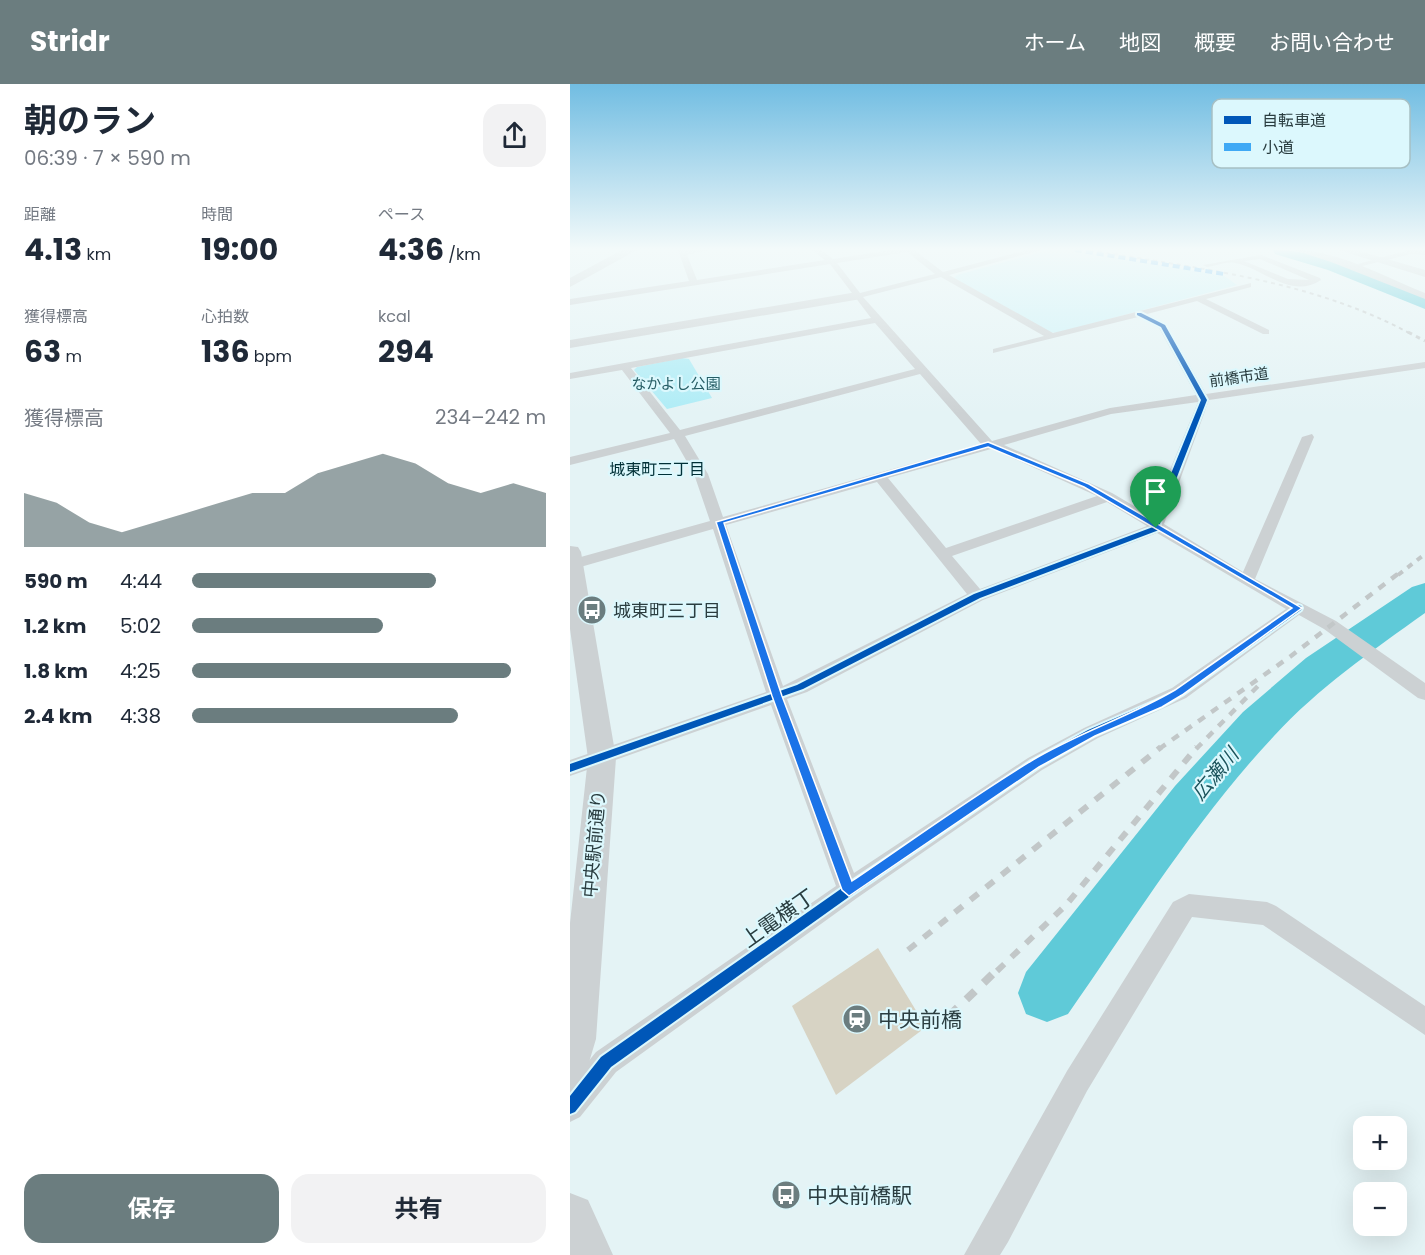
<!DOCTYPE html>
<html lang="ja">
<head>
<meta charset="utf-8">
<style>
  :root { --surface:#fff; --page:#f2f2f3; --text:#1f2937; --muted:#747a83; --accent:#6b7d7f }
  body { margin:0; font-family:Poppins,"Noto Sans JP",sans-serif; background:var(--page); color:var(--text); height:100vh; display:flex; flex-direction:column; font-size:22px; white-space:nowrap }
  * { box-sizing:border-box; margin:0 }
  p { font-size:20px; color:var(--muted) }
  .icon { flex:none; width:33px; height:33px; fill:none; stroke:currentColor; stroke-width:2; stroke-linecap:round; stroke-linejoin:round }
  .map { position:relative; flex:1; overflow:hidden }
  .drawer { display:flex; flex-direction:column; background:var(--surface); width:570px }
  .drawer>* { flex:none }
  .buttons { position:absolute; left:783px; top:1032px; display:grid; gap:12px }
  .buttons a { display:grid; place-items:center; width:54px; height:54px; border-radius:12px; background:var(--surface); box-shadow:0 6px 24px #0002; font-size:30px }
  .pin { position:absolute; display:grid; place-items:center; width:51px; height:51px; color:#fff; margin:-62px -26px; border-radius:50% 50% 50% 0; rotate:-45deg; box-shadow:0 0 6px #0007 }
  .pin .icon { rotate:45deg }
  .round { display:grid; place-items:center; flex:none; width:63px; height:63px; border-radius:18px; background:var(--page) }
  .head { display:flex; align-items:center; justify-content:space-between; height:102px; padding:0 24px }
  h1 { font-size:33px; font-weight:700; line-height:45px }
  .stats { display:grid; grid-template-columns:repeat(3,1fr); gap:9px; height:102px; padding:6px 24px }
  .stats div { display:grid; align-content:center }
  .stats b { font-size:30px; font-weight:700 }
  .stats small { font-size:16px; font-weight:400 }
  .stats p { font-size:16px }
  .chart { height:168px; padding:12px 24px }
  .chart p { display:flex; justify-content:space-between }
  .chart svg { width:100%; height:108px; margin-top:6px; fill:var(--accent); opacity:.7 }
  .button { display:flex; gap:12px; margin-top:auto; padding:12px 24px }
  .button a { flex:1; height:69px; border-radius:18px; background:var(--accent); color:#fff; font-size:24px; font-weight:700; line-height:69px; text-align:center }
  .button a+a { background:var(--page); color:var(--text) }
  ul { padding:0 24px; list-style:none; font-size:20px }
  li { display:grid; grid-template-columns:96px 72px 1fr; align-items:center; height:45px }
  li i { height:15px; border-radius:8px; background:var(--accent) }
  header { display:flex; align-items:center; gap:36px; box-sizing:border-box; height:84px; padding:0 30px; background:var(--accent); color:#fff }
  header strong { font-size:28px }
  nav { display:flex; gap:33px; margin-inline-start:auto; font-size:21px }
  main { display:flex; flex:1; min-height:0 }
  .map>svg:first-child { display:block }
  .built { fill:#cbf2f8 }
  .green { fill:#aeecf6 }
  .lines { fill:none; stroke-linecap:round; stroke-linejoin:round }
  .river { fill:#5fcad8; fill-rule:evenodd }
  .building { fill:#d7d3c4 }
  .street { fill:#ccd1d3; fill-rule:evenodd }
  .secondary { fill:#ccd1d3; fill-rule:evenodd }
  .primary { fill:#ccd1d3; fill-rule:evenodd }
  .rail-far5 { stroke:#c2c7c8; stroke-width:2; stroke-dasharray:4 4; stroke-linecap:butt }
  .rail-far4 { stroke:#c2c7c8; stroke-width:3; stroke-dasharray:4.5 4.5; stroke-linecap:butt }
  .rail-far3 { stroke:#c2c7c8; stroke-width:4; stroke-dasharray:6 6; stroke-linecap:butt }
  .rail-far2 { stroke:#c2c7c8; stroke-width:4.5; stroke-dasharray:8 8; stroke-linecap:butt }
  .rail-far1 { stroke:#c2c7c8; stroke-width:6; stroke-dasharray:10 10; stroke-linecap:butt }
  .rail { stroke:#c2c7c8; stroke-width:8; stroke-dasharray:12 12; stroke-linecap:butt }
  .quiet { stroke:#3fa9f5; stroke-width:4; stroke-dasharray:7 4; stroke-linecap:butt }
  .cycleway-casing { stroke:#dcf8fd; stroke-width:4 }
  .cycleway { fill:#0057b8; fill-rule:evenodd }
  .route { fill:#1a73e8; stroke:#fff; stroke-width:1.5; fill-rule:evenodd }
  .labels { text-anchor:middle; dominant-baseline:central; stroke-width:4.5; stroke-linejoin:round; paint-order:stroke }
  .far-street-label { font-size:15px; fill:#2a3d40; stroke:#dcf8fd }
  .far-park-label { font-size:15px; fill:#265d65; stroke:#dcf8fd }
  .far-neighbourhood-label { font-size:16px; fill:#003037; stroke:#dcf8fd }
  .poi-label { font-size:18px; fill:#2a3d40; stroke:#dcf8fd; text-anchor:start }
  .street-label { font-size:18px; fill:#2a3d40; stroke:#dcf8fd }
  .water-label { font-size:20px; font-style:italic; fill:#1b535b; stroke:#dcf8fd }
  .near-street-label { font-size:21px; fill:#2a3d40; stroke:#dcf8fd }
  .near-poi-label { font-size:21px; fill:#2a3d40; stroke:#dcf8fd; text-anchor:start }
  .key { fill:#dcf8fd; stroke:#a7c0c4; stroke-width:1.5 }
  .key-label { font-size:16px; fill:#2a3d40 }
</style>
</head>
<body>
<header>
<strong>Stridr</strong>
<nav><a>ホーム</a><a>地図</a><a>概要</a><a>お問い合わせ</a></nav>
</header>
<main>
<section class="drawer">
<div class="head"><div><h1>朝のラン</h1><p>06:39 · 7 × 590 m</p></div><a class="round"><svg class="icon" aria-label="share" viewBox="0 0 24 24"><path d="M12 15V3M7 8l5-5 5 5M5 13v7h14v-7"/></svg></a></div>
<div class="stats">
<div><p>距離</p><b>4.13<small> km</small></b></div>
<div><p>時間</p><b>19:00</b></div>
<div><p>ペース</p><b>4:36<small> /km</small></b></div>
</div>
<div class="stats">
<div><p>獲得標高</p><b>63<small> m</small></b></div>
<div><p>心拍数</p><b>136<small> bpm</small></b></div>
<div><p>kcal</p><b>294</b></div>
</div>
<div class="chart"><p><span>獲得標高</span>234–242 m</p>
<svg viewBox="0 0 160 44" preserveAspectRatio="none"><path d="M0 44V22L10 26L20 34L30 38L40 34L50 30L60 26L70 22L80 22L90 14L100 10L110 6L120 10L130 18L140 22L150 18L160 22V44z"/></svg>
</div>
<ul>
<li><b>590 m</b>4:44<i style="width:69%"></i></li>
<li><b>1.2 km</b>5:02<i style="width:54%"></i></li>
<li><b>1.8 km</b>4:25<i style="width:90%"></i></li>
<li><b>2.4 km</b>4:38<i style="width:75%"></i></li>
</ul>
<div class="button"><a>保存</a><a>共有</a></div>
</section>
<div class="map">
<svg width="855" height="1171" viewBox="0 0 855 1171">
  <rect width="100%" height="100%" fill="#e4f3f5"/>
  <path class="built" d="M 479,166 L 502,166 L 654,192 L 667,201 L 486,249 L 480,248 L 384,194 L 387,191 Z"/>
  <path class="green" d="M 112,274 L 119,275 L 142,314 L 97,325 L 64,286 L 67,283 Z"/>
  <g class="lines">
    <path class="river" d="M 703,166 C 756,166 806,193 855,212 L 855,225 L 758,186 L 705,170 Z
      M 855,499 L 855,529 C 802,567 748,604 704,652 C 626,735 563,837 498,930 L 477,938 L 456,930 L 448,909 L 456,888 L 605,702 L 673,628 L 736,574 L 842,503 Z"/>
  </g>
  <path class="building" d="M 308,864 L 356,943 L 266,1011 L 222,922 Z"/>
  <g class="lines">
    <path class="street" d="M 108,166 L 139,166 L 117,171 L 127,196 L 255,176 L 242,166 L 251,166 L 263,175 L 321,166 L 344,166 L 373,188 L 457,166 L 471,166 L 379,191 L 483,249 L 681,199 L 681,203 L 636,215 L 699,246 L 699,250 L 693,250 L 627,217 L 577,230 L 596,240 L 636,310 L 855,278 L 855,284 L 639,316 L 594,440 L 673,488 L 732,353 L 742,350 L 744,353 L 685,495 L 766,537 L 855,599 L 855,616 L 848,614 L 754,545 L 729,531 L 616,614 L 528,654 L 472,686 L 287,814 L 46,988 L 10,1033 L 0,1038 L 0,1000 L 26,968 L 266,802 L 201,621 L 0,692 L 0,676 L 196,608 L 143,445 L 0,486 L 0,476 L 140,437 L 124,390 L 104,355 L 0,381 L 0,373 L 100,349 L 52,286 L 0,295 L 0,289 L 301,234 L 260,180 L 0,221 L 0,215 L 119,197 ZM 337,168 L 365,190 L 290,209 L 267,179 ZM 371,193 L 474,252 L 423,265 L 423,269 L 568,233 L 589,244 L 626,311 L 540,324 L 422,357 L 293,213 ZM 305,239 L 345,285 L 110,346 L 61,284 ZM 350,290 L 411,360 L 153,433 L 138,390 L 115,352 ZM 628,318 L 581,432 L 542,409 L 434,361 L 541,330 ZM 421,365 L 427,367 L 527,412 L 376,464 L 318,394 ZM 307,398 L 397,510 L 213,602 L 156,441 ZM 537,418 L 577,442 L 410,505 L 382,472 ZM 587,449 L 716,525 L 602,604 L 514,644 L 458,674 L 284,789 L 217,615 L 237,608 L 413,516 Z
      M 724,166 C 768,166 815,193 855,209 L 855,215 L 761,178 Z
      M 839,166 L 855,167 L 855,171 L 841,170 L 792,182 L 788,180 Z
      M 691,171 L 750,194 L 751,196 C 721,216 693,184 665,179 C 657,177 645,182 637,183 L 633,181 ZM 690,175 L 739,196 L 718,195 L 674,177 Z
      M 619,810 L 697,818 L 706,822 L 855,922 L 855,951 L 693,841 L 622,833 L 517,1007 L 438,1158 L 430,1171 L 394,1171 L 497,987 L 603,818 Z"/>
    <path class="secondary" d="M 769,166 L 786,166 L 855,186 L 855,193 Z
      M 287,208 L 293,212 L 291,215 L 0,264 L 0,256 Z
      M 0,462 L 8,463 L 11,468 L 46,674 L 26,955 L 14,995 L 0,1001 L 0,839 L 18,674 L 0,545 Z"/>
    <path class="primary" d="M 52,166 L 67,166 L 0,203 L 0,194 Z
      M 0,1109 L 18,1116 L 43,1171 L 0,1171 Z"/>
    <path class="rail-far5" d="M 520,166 C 629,185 742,196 841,250"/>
    <path class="rail-far4" d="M 838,248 L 855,257"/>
    <path class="rail-far3" d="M 828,491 L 855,470"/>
    <path class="rail-far2" d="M 589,665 L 721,572 L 829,489
      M 626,665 L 690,600"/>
    <path class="rail-far1" d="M 338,866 L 591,663
      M 427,887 L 496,821 L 627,663"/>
    <path class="rail" d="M 379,932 L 428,885"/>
    <path class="quiet" d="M 505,166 L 654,190"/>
    <g class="cycleway-casing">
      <path id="cycleway" d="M 567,229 L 571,229 L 595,241 L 637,316 L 591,434 L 589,446 L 410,514 L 233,605 L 0,688 L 0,680 L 227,601 L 404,510 L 583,443 L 583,434 L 631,316 L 591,243 L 567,231 Z
        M 728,521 L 731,522 L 732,524 L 731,526 L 612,611 L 591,623 L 524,652 L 469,683 L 283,810 L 41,983 L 5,1028 L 0,1030 L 0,1012 L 31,973 L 275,802 L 461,677 L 518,646 L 585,617 L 606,607 Z"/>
    </g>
    <use href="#cycleway" class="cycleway"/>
  </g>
  <linearGradient id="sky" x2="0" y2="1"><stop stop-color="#71bde2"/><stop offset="0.5" stop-color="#f3fafa"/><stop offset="1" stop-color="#f3fafa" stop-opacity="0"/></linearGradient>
  <rect width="855" height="330" fill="url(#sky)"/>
  <path class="route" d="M 418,358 L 519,400 L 732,524 L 612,611 L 592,623 L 525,652 L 469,683 L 279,812 L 272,806 L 202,612 L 146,438 ZM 418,363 L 514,403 L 722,524 L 605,606 C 559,633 507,649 461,677 C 400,714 341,757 282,797 L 212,612 L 154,439 Z"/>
  <defs>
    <g id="bus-disc" transform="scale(1.5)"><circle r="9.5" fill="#6b7d7f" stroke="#dcf8fd"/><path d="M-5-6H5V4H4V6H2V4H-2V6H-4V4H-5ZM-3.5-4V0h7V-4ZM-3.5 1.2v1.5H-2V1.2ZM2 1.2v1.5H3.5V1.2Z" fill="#fff"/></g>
    <g id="station-disc" transform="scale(1.5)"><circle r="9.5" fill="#6b7d7f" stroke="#dcf8fd"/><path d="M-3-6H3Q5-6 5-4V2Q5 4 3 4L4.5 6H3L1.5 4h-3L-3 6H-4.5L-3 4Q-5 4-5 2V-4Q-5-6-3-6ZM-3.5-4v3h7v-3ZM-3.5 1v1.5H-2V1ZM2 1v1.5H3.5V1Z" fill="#fff"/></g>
  </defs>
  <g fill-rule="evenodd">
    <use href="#bus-disc" x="22" y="526"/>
    <use href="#station-disc" x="287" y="935"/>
    <use href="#bus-disc" x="216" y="1111"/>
  </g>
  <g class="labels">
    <g class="far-street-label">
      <text transform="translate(669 293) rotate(-8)">前橋市道</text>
    </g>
    <g class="far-park-label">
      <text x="106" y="299">なかよし公園</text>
    </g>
    <g class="far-neighbourhood-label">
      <text x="87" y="385">城東町三丁目</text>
    </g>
    <g class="poi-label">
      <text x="43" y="526">城東町三丁目</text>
    </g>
    <g class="street-label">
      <text transform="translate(24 760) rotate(-85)">中央駅前通り</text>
    </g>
    <g class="water-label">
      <text transform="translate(645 690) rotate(-50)">広瀬川</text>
    </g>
    <g class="near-street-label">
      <text transform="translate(208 834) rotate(-35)">上電横丁</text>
    </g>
    <g class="near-poi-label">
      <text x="308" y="935">中央前橋</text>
      <text x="237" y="1111">中央前橋駅</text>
    </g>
  </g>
  <rect x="642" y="15" width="198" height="69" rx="9" class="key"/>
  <rect x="654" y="32" width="27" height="8" fill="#0057b8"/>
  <rect x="654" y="59" width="27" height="8" fill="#3fa9f5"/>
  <g class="key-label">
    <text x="692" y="42">自転車道</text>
    <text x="692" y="69">小道</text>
  </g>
</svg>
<div class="buttons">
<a>+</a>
<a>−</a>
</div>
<div class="pin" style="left:586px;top:444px;background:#1e9e55"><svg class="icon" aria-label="arrive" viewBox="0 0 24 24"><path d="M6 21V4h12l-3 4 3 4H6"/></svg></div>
</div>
</main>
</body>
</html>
